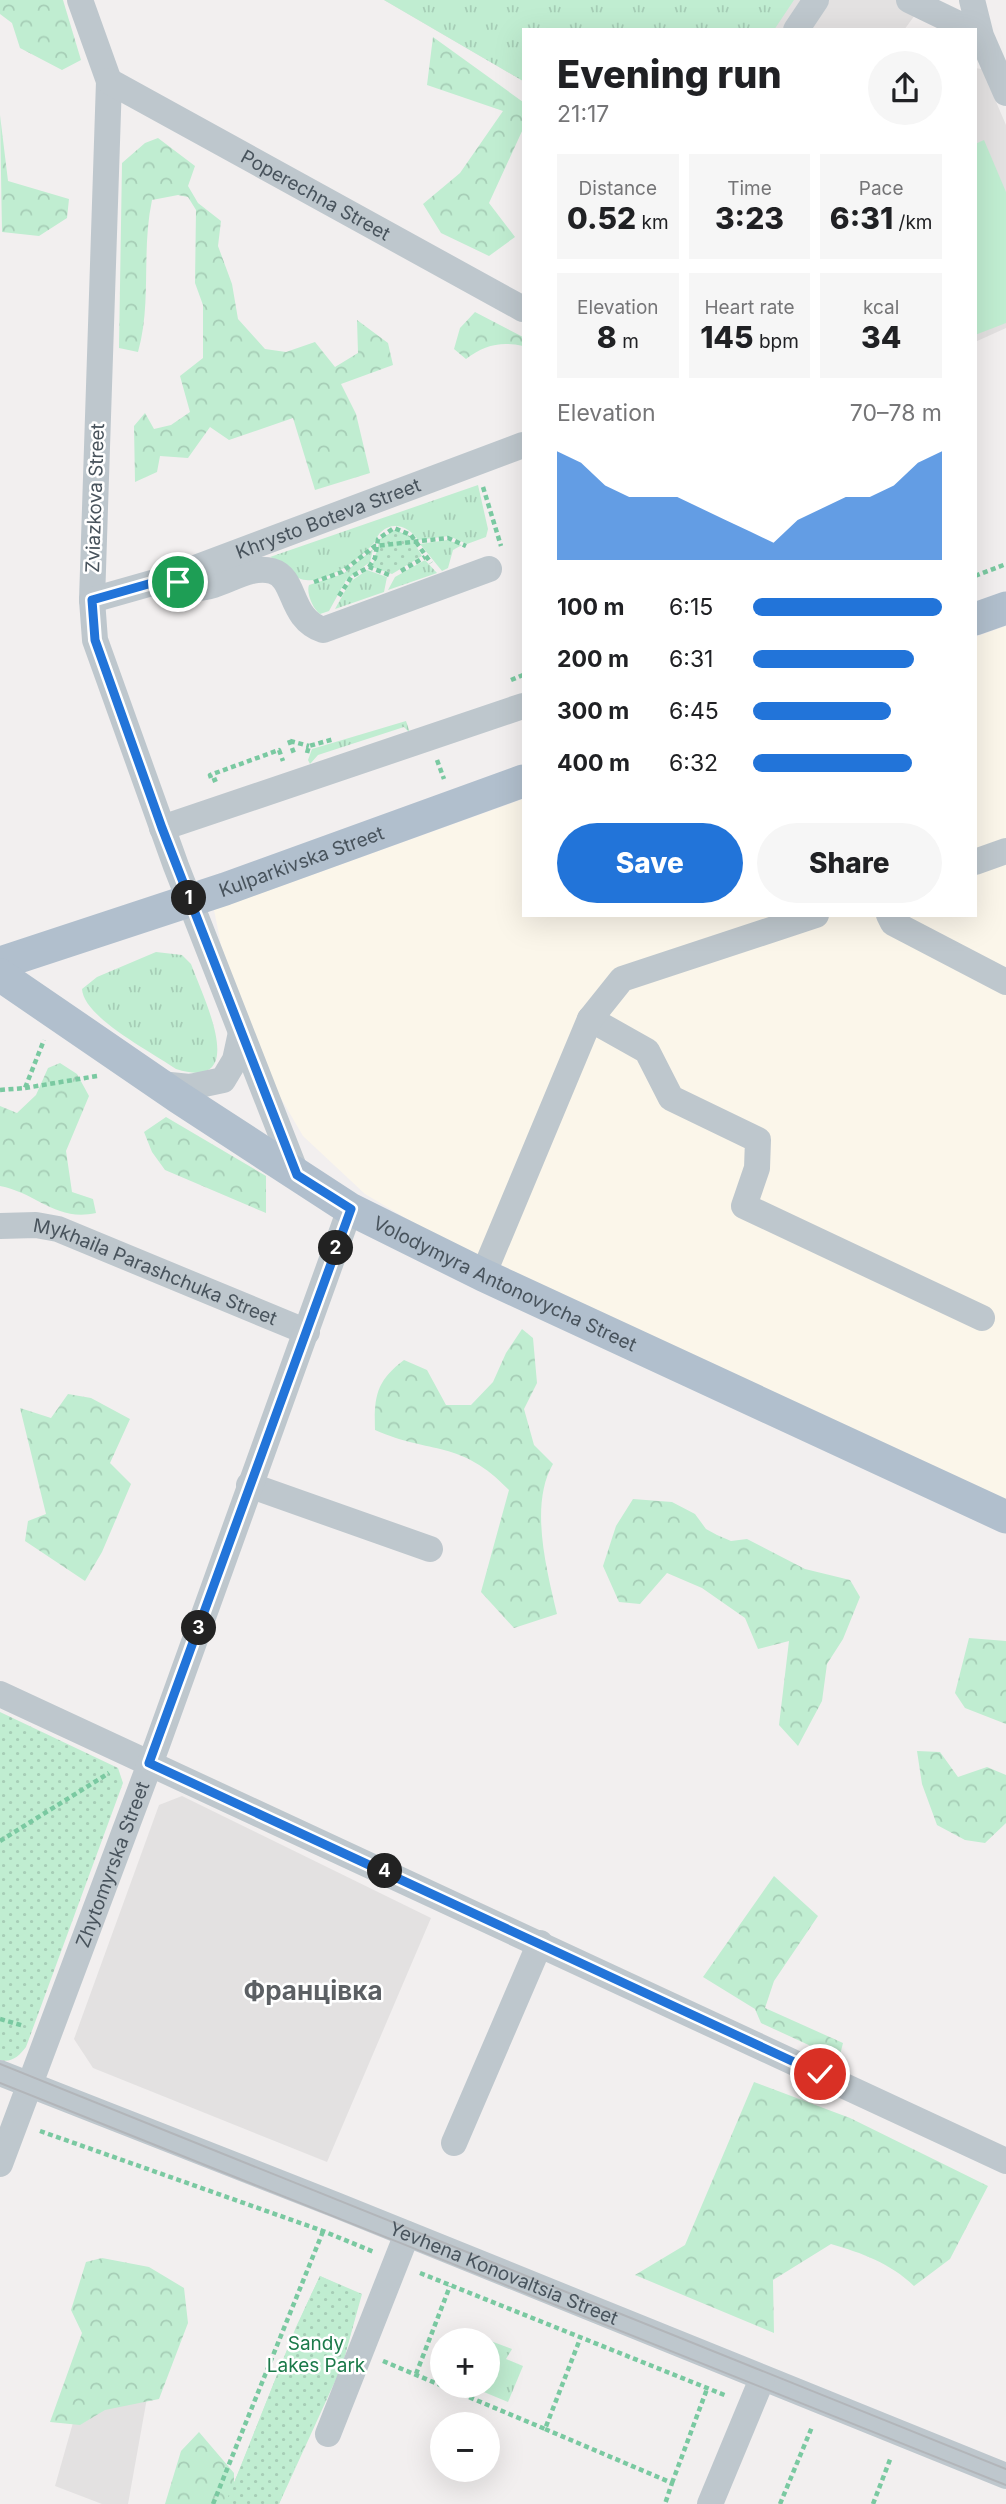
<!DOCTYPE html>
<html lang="en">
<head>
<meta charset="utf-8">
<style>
  :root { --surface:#fff; --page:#f6f6f6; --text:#202124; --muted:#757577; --accent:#2274d9 }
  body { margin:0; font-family:Inter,sans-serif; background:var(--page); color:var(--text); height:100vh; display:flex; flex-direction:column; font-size:26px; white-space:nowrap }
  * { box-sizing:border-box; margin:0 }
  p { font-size:23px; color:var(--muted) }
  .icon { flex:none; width:38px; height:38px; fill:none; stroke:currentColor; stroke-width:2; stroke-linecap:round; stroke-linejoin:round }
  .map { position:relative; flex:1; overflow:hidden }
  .drawer { position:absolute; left:522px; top:28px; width:455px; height:889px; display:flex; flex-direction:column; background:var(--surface); border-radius:0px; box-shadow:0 7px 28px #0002 }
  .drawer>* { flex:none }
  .fabs { position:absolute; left:430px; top:2328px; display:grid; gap:14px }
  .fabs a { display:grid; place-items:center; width:70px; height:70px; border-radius:50%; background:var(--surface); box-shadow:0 7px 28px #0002; font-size:35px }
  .pin { position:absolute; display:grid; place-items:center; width:60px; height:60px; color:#fff; margin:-30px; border:4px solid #fff; border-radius:50%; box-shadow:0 2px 7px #0007 }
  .km { position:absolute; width:35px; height:35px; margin:-18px; border-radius:50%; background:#222; color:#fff; font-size:19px; line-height:35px; text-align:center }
  .round { display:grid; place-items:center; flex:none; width:74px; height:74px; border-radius:37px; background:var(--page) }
  .summary { display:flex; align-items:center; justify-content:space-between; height:119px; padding:0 35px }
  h1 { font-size:38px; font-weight:800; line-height:52px }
  .figures { display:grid; grid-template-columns:repeat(3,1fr); gap:10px; height:119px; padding:7px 35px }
  .figures div { display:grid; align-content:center; border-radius:0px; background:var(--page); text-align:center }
  .figures b { font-size:30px; font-weight:800 }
  .figures small { font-size:19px; font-weight:400 }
  .figures p { font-size:19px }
  .chart { height:196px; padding:14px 35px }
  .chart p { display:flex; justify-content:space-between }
  .chart svg { width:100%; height:126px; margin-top:7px; fill:var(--accent); opacity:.7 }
  .button { display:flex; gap:14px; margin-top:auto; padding:14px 35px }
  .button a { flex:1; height:80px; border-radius:42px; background:var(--accent); color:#fff; font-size:28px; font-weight:800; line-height:80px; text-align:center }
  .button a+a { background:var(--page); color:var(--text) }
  ul { padding:0 35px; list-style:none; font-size:23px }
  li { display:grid; grid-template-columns:112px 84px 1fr; align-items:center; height:52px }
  li i { height:18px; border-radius:9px; background:var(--accent) }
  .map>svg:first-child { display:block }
  .commercial { fill:#fbf6ea }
  .education { fill:#e3e1e1 }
  .grass { fill:url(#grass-tufts) }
  .forest { fill:url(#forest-crowns) }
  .park { fill:url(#park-dots) }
  .garden { fill:#c0edd1 }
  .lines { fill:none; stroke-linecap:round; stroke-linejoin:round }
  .path { stroke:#7ac9a1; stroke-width:4.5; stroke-dasharray:5 3.5; stroke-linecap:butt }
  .minor { stroke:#bec7cd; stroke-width:26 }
  .major { stroke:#b1bfcd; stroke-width:33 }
  .tram { stroke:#b2b5b9; stroke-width:2 }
  .route-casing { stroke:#fff; stroke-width:14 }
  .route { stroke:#2274d9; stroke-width:9 }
  .labels { text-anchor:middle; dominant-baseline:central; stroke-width:5; stroke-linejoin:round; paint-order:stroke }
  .street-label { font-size:19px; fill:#48535c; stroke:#fff }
  .park-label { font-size:19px; fill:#1c7a4a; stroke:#fff }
  .district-label { font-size:26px; font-weight:bold; fill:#5c6064; stroke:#fff }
</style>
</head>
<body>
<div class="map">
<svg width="1006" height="2504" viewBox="0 0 1006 2504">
  <defs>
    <pattern id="grass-tufts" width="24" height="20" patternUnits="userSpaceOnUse" patternTransform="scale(1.75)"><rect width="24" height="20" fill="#c0edd1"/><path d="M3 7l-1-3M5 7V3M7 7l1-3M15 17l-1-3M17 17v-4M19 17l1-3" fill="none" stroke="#a6cdb6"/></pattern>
    <pattern id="forest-crowns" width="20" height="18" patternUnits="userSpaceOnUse" patternTransform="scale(1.75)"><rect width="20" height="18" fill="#c0edd1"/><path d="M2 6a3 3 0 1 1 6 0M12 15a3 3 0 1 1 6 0" fill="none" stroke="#a6cdb6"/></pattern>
    <pattern id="park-dots" width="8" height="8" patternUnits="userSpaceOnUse" patternTransform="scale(1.75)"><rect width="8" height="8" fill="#c0edd1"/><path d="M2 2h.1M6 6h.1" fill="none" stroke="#a6cdb6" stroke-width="1.8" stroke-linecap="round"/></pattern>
  </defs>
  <rect width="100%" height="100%" fill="#f2efef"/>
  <path class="commercial" d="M 1006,626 L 1006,1501 L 431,1233 L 365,1194 L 303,1136 L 265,1071 L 221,945 L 214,910 L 523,799 L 523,915 L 975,915 L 975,637 Z"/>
  <path class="education" d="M 384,0 L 926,0 L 904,30 L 523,30 L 523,81 Z
    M 975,68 L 982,69 L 1006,125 L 1006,328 L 975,342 Z
    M 182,1796 L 431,1918 L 327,2162 L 93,2068 L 74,2039 L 159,1805 Z
    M 86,2377 L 147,2398 L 128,2504 L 102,2504 L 55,2486 Z"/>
  <path class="grass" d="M 384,0 L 794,0 L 774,30 L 523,30 L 523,81 Z
    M 478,485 L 488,529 L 486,537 L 467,544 L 449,536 L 418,540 C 410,528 394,520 381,532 C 377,535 376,542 372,545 C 359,560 326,583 306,580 C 292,579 283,562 270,557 Z
    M 447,540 L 462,545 L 453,550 L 448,568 L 442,571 L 420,544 Z
    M 373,549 L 370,562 L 346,580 L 329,611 L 320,614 C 313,609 306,593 309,585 L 343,574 Z
    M 425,560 L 437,573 L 388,590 L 395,577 Z
    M 367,570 L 387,577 L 384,592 L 335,609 L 350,582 Z
    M 406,721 L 410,733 L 404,727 L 318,755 L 310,764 L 308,760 L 312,749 Z
    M 156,952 L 182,955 L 191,964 C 202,995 252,1093 176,1069 C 152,1052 84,1018 82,989 L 97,977 Z
    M 488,2340 L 512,2349 L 506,2359 L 523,2366 L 508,2402 L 467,2385 L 488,2385 Z"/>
  <path class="forest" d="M 0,0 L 63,0 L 81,60 L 62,70 L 20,48 L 12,23 L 0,14 Z
    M 433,37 L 523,102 L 523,129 L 489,203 L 515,237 L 489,256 L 441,233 L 423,204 L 460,173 L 503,111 L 427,85 Z
    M 0,115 L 8,181 L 69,199 L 67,218 L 39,236 L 2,232 Z
    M 158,138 L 195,166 L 188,186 L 198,203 L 221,221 L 218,246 L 232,284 L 238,319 L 265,349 L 286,352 L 315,342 L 335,367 L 358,353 L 357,320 L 388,343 L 393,365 L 341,384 L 356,414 L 370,473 L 315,490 L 293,418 L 229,440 L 210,427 L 188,458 L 160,456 L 157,472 L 135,482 L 134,426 L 145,413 L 154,429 L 171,425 L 190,412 L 180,376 L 203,358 L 203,305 L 195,283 L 196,210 L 188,197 L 178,195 L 152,200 C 141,252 152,303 138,352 L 119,348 L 122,163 L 145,143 Z
    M 475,312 L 523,337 L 523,346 C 501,341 484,345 466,359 L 454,349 L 460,328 Z
    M 60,1063 L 77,1074 L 89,1096 L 66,1151 L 72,1192 L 93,1199 L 96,1213 C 56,1222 37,1193 0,1186 L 0,1106 L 17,1113 L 36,1095 L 48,1068 Z
    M 166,1117 L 266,1176 L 266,1213 L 165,1170 L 152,1152 L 144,1132 Z
    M 522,1329 L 533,1338 L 537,1383 L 524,1409 L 534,1445 L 553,1464 C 529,1505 547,1571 557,1614 L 514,1628 L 481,1592 L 509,1490 C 460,1439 432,1455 375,1430 C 374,1397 376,1381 404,1360 L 427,1370 L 446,1405 L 471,1405 L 493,1382 L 506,1353 Z
    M 68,1394 L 91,1398 L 130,1419 L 110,1463 L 131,1484 L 102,1552 L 85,1581 L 25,1541 L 28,1521 L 46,1514 L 20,1408 L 51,1418 Z
    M 633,1499 L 672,1502 L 695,1514 L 706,1529 L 717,1535 L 731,1541 L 747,1539 L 805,1569 L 850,1580 L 860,1597 L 843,1639 L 827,1664 L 822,1701 L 798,1746 L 779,1725 L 789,1641 L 758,1649 L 745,1618 L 702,1588 L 667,1573 L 640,1604 L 619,1602 L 603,1566 L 616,1526 Z
    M 969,1638 L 1006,1641 L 1006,1724 L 965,1708 L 955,1693 Z
    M 917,1751 L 940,1752 L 958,1777 L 987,1767 L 1006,1775 L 1006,1823 L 985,1843 L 965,1840 L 937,1825 L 922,1784 Z
    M 774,1876 L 818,1916 L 774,1981 L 765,2008 L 843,2043 L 839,2059 L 761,2023 L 755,2009 L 703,1977 Z
    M 754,2082 L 850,2118 L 988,2186 L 950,2259 L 914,2286 C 890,2263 862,2253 831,2244 L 773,2280 L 774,2333 L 635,2275 L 685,2245 Z
    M 102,2258 L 149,2267 L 184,2288 L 188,2323 L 159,2399 L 105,2410 L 80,2425 L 50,2422 L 82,2333 L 71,2310 L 86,2262 Z
    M 320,2276 L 361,2295 L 342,2366 L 279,2504 L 165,2504 L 181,2451 L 199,2432 L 234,2473 L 234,2483 L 296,2327 Z"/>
  <path class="park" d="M 395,530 L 410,536 L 422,556 L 392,574 L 372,567 L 380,539 Z
    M 0,1712 L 118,1768 L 123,1783 L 26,2047 C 19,2056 12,2063 0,2060 Z
    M 320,2276 L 362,2294 L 342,2366 L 311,2427 L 279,2504 L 225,2504 C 258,2428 284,2350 320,2276 Z"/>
  <path class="garden" d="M 984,140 L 1006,192 L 1006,323 L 975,335 L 975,144 Z"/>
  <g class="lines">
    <path class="path" d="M 483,487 L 501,546
      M 369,567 L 375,558 L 378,539 L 394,528 L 411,535 L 431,563
      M 401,571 L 425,557
      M 975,576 L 1006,564
      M 314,582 L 342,572 L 375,546 L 448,538 L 466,546
      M 339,596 L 352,576 L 369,567 L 392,576
      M 511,680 L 523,675
      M 289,740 L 295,756
      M 290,741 L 309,746
      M 307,753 L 309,746 L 334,739
      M 437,760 L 444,779
      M 217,779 L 212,781 L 210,775 L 279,750 L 283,761
      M 25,1088 L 97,1076
      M 0,1090 L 25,1088 L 44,1040
      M 0,1841 L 109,1773
      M 0,2019 L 24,2026
      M 40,2131 L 323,2231 L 374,2252
      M 420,2273 L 727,2396
      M 383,2361 L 545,2429 L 580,2339
      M 416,2374 L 450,2286
      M 545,2429 L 672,2483 L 665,2504
      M 672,2483 L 707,2389
      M 213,2504 L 324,2229
      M 780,2504 L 812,2427
      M 873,2504 L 891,2457"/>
    <g class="minor">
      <path d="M 80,0 L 109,81 L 92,600 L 95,640 L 176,866 L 297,1175"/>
      <path d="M 909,0 L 971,30"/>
      <path d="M 972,0 L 981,36 L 1006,93"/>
      <path d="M 796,30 L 816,0"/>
      <path id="s1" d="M 109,81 L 523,309"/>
      <path d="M 166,579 C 176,581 187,587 197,588 C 222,588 247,564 272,571 C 297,578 288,618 323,630 L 489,569"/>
      <path id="s2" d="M 92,600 L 166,579 L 523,445"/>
      <path d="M 162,828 L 523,706"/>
      <path d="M 975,862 L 1006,851"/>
      <path d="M 889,915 L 893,923 L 1006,982"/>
      <path d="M 590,1019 L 647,1051 L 671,1098 L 758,1140 L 757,1168 L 744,1206 L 982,1318"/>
      <path d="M 160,1084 L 190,1087 L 223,1080 L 235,1060 L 240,1037"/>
      <path id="s3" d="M 0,1226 L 36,1225 L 58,1229 L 307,1332"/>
      <path d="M 483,1275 L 590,1019 L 622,979 L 816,915"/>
      <path d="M 249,1485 L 430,1549"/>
      <path d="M 0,1694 L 1006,2161"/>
      <path id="s4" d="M 0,2073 L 336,2205 L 1006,2476"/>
      <path d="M 454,2143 L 540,1943"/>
      <path id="s5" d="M 0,2164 L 157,1745 L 350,1209"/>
      <path d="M 328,2434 L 407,2234"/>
      <path d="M 710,2504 L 762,2379"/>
    </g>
    <g class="major">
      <path d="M 975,619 L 1006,608"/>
      <path id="s6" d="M 0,963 L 225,889 L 523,781"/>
      <path id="s7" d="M 0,975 L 178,1097 L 350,1209 L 483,1275 L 1006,1517"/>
    </g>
    <path class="tram" d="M 0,2064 L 1006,2469
      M 0,2083 L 1006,2485"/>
  </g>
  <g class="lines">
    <g class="route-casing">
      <path id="route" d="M 178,582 L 166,579 L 92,600 L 95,640 L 162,828 L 297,1175 L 351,1209 L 149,1763 L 820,2074"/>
    </g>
    <use href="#route" class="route"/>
  </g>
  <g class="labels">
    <g class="street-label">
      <text stroke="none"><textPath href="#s1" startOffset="236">Poperechna Street</textPath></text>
      <text transform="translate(95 498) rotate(-88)">Zviazkova Street</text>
      <text stroke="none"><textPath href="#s2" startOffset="250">Khrysto Boteva Street</textPath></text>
      <text stroke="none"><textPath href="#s6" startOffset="318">Kulparkivska Street</textPath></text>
      <text stroke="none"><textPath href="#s3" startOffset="164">Mykhaila Parashchuka Street</textPath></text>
      <text stroke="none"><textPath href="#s7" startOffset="593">Volodymyra Antonovycha Street</textPath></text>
      <text stroke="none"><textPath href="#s5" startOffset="320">Zhytomyrska Street</textPath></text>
      <text stroke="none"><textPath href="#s4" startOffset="542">Yevhena Konovaltsia Street</textPath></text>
    </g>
    <g class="park-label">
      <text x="316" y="2343">Sandy<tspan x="316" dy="22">Lakes Park</tspan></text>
    </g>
    <g class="district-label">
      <text x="313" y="1990">Францівка</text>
    </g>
  </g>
</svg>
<div class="fabs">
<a>+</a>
<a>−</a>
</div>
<div class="pin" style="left:178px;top:582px;background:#1e9e55"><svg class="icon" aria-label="arrive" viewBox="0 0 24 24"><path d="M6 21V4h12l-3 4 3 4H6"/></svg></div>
<div class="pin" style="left:820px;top:2074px;background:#d93025"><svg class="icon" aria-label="check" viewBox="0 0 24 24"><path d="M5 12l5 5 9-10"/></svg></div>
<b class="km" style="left:189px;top:898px">1</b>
<b class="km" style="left:336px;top:1248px">2</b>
<b class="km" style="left:199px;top:1628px">3</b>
<b class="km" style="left:385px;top:1871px">4</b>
<section class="drawer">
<div class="summary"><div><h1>Evening run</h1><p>21:17</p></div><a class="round"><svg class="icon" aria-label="share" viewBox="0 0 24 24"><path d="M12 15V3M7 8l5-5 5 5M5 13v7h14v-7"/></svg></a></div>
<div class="figures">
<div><p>Distance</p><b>0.52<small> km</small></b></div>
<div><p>Time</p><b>3:23</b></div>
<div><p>Pace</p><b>6:31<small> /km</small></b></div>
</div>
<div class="figures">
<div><p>Elevation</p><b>8<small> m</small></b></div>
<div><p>Heart rate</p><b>145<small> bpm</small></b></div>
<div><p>kcal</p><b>34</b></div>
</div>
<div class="chart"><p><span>Elevation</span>70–78 m</p>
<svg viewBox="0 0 160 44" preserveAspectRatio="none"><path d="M0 44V6L10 10L20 18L30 22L40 22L50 22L60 26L70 30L80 34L90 38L100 30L110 26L120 22L130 22L140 18L150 10L160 6V44z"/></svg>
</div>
<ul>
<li><b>100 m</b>6:15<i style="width:100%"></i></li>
<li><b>200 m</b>6:31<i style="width:85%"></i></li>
<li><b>300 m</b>6:45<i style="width:73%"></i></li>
<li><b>400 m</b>6:32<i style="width:84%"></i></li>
</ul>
<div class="button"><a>Save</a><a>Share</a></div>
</section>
</div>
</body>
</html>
